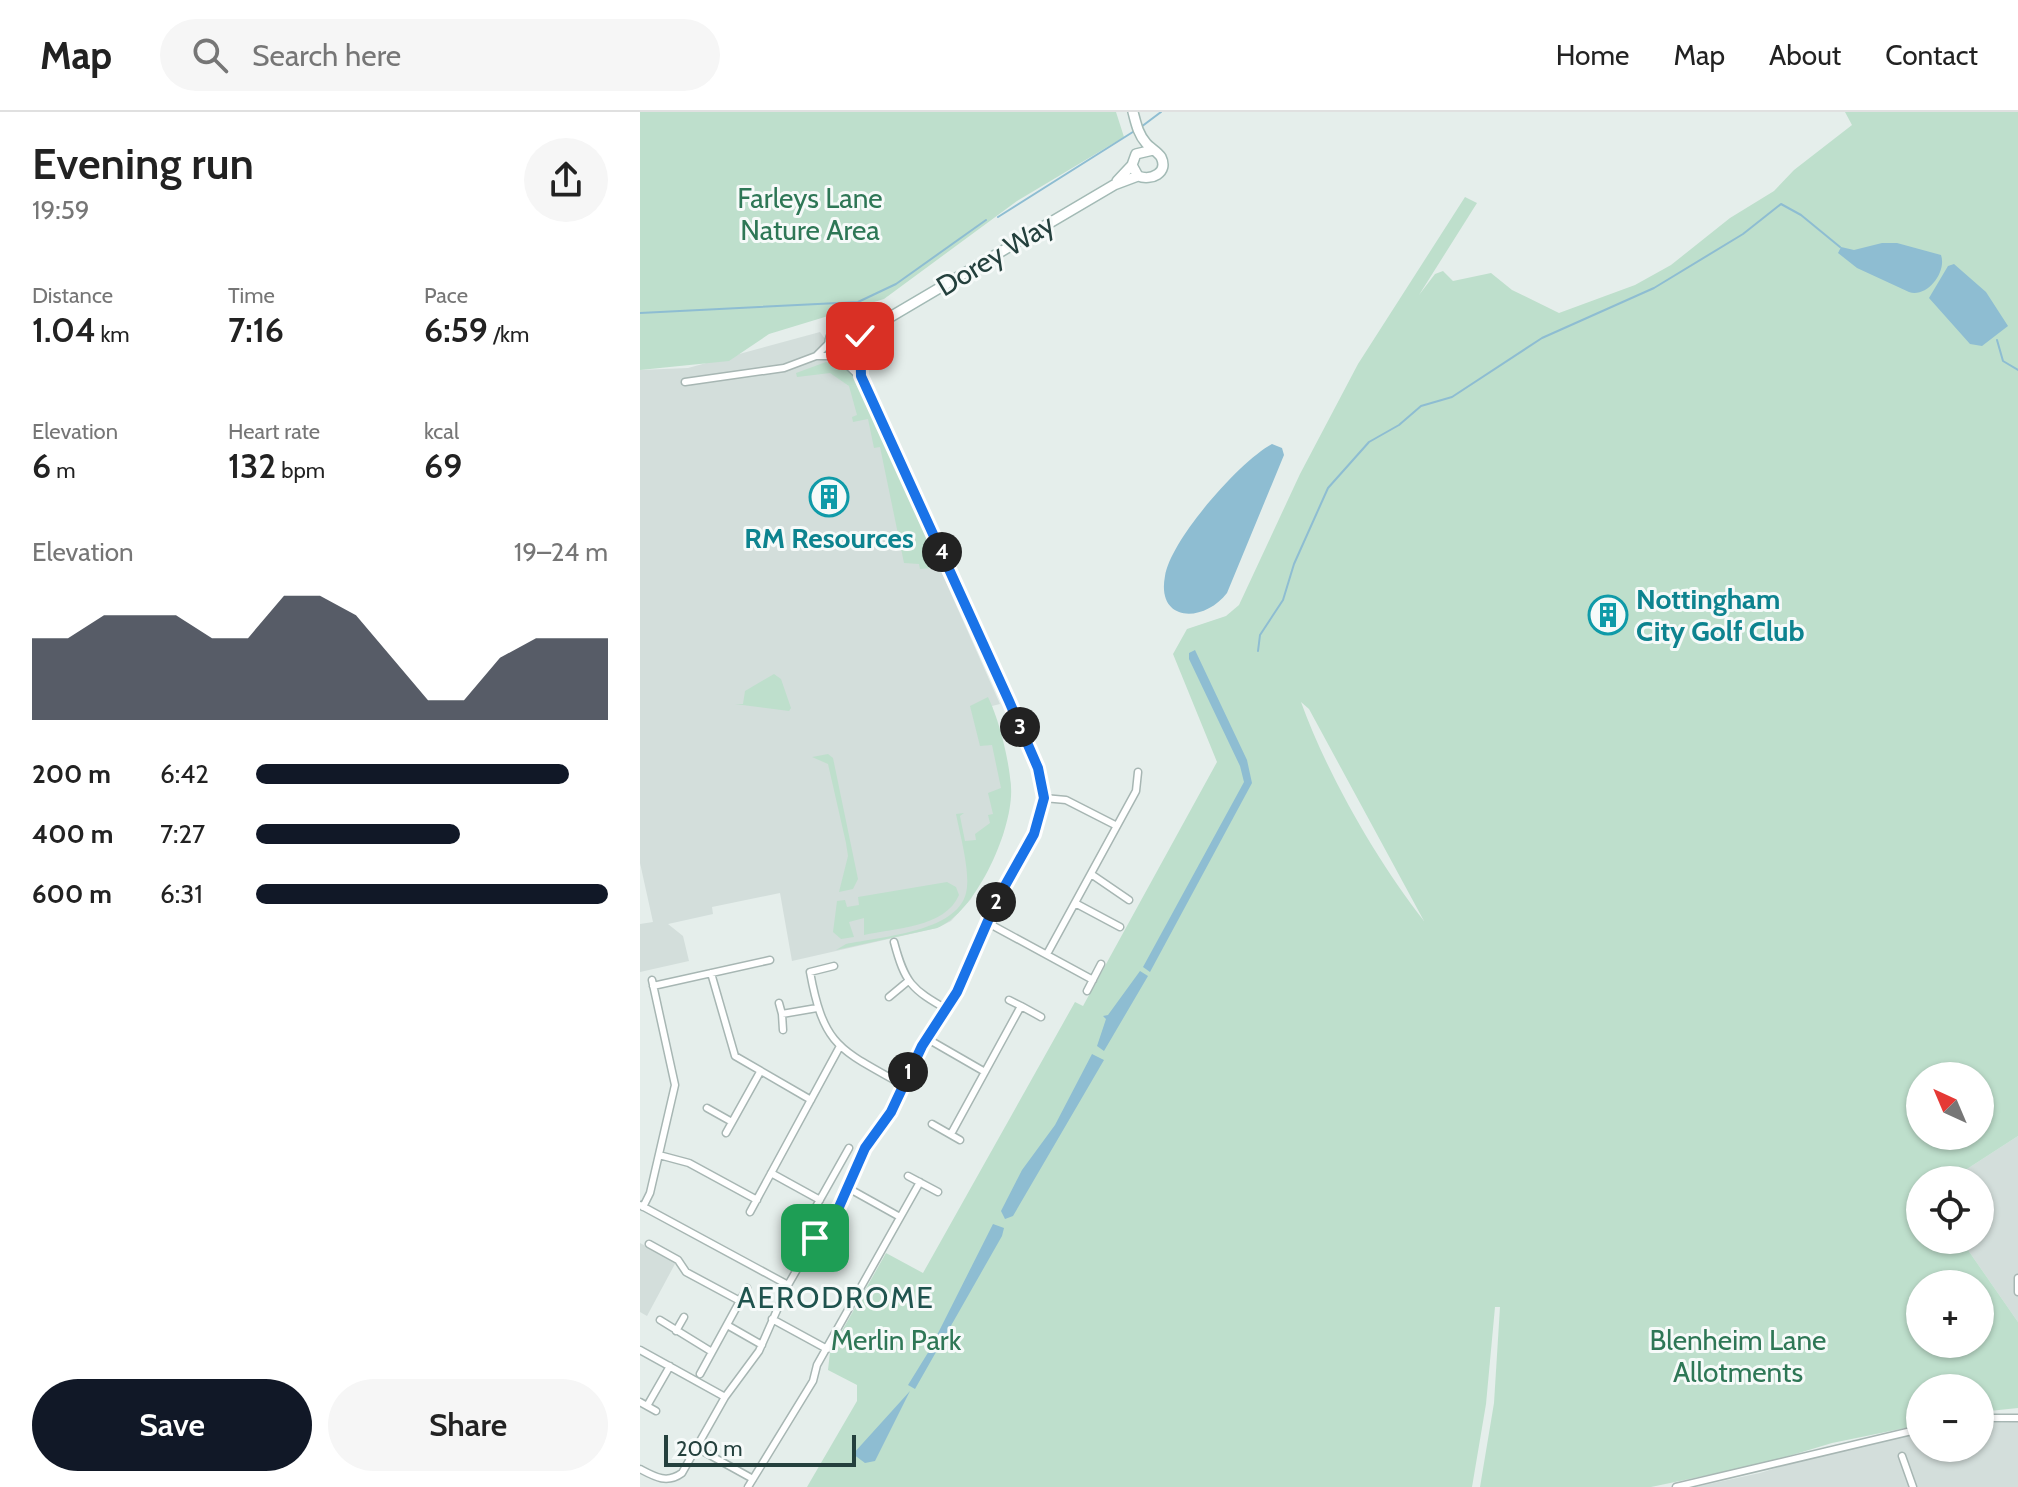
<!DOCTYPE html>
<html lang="en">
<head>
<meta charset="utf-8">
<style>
  :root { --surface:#fff; --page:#f6f6f6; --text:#222; --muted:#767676; --line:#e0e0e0; --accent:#111827 }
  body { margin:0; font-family:Cabin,sans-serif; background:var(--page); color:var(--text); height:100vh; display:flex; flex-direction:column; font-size:30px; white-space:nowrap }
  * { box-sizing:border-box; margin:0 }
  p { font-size:26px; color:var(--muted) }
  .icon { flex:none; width:44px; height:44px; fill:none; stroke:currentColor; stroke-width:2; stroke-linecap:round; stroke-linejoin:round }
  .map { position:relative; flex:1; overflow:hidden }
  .panel { display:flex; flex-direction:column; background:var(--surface); width:640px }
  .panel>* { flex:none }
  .needle { width:52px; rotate:316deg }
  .fabs { position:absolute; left:1266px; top:950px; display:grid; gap:16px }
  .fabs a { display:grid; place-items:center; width:88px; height:88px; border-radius:50%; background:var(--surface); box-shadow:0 2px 6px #0004; font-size:40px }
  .scale { position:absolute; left:24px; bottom:20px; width:192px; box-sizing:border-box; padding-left:8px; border:4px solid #24403d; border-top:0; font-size:22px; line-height:28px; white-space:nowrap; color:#24403d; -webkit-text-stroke:6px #f6faf9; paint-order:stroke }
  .pin { position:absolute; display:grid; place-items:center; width:68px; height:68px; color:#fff; margin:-34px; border-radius:16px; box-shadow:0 4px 12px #0006 }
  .km { position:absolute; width:40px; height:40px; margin:-20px; border-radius:50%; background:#222; color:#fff; font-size:22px; line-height:40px; text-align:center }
  .round { display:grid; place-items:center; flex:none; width:84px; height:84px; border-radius:42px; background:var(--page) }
  .head { display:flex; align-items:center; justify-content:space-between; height:136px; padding:0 32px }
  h1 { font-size:44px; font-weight:600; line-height:60px }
  .metrics { display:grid; grid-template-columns:repeat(3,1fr); gap:12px; height:136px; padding:8px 32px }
  .metrics div { display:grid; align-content:center }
  .metrics b { font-size:34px; font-weight:600 }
  .metrics small { font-size:22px; font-weight:400 }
  .metrics p { font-size:22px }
  .chart { height:224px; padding:16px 32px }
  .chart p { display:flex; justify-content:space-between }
  .chart svg { width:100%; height:144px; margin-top:8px; fill:var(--accent); opacity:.7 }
  .action { display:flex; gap:16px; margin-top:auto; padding:16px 32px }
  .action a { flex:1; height:92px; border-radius:48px; background:var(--accent); color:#fff; font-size:32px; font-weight:600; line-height:92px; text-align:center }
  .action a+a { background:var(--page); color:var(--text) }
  ul { padding:0 32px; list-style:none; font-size:26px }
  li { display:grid; grid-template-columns:128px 96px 1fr; align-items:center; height:60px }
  li i { height:20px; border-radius:10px; background:var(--accent) }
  header { display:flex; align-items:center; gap:48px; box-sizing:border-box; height:112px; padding:0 40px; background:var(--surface); border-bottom:2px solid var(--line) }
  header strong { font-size:38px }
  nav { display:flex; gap:44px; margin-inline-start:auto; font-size:28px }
  .search { width:560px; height:72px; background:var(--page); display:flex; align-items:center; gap:20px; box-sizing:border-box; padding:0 28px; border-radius:44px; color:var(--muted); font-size:30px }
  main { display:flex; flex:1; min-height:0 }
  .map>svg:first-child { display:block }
  .built { fill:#d3dedb }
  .green { fill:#bedfcc; fill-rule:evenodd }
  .water { fill:#8ebdd2 }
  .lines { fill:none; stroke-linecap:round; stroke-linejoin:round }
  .stream { stroke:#8ebdd2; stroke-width:2 }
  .street-casing { stroke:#a7b6b3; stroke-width:9 }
  .secondary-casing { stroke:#a3bab5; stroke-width:12 }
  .street { stroke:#fff; stroke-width:6 }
  .secondary { stroke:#fff; stroke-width:9 }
  .route-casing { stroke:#fff; stroke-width:16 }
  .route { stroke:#1a73e8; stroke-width:10 }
  .labels { text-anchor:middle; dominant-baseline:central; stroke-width:6; stroke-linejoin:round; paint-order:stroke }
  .park-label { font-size:28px; fill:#2e7756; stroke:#f6faf9 }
  .street-label { font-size:28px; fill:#24403d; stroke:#f6faf9 }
  .culture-label { font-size:28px; font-weight:bold; fill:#0d838f; stroke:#f6faf9 }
  .neighbourhood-label { font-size:30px; letter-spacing:2px; fill:#1f534e; stroke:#f6faf9 }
</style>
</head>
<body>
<header>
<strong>Map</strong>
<div class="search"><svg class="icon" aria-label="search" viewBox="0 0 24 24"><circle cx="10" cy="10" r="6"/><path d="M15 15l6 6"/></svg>Search here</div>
<nav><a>Home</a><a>Map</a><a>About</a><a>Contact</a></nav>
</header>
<main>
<section class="panel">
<div class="head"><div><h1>Evening run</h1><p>19:59</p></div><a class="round"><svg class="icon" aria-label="share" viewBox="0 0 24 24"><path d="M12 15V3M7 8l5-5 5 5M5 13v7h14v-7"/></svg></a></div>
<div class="metrics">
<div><p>Distance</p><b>1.04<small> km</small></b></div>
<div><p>Time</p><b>7:16</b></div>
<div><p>Pace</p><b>6:59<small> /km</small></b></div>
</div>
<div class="metrics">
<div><p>Elevation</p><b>6<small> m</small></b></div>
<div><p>Heart rate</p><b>132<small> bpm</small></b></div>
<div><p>kcal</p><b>69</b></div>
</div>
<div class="chart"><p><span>Elevation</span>19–24 m</p>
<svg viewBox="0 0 160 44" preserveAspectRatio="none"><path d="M0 44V19L10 19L20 12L30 12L40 12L50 19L60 19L70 6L80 6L90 12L100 25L110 38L120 38L130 25L140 19L150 19L160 19V44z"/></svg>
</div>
<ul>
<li><b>200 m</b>6:42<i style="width:89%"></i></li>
<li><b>400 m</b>7:27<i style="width:58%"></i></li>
<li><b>600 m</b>6:31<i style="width:100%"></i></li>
</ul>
<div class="action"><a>Save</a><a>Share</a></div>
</section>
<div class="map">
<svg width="1378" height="1375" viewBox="0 0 1378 1375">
  <rect width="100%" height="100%" fill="#e5eeeb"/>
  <path class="built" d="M 180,220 L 217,270 L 360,592 L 352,594 L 371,673 L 363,723 L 331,787 L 311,809 L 297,816 L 152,849 L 140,781 L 72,795 L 73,802 L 28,812 L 43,824 L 49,849 L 0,860 L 0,812 L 13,810 L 0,751 L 0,258 L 48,256 Z
    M 1378,1024 L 1378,1210 L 1321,1128 L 1340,1128 L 1340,1068 L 1310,1068 Z
    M 0,1131 L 36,1150 L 7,1204 L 0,1200 Z
    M 1378,1310 L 1378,1375 L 1055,1375 L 1120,1361 L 1194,1338 L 1280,1321 L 1280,1336 L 1340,1336 L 1340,1311 Z"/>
  <path class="green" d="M 0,0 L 476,0 L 484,25 L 377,89 L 244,187 L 129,222 L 89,249 L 0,258 Z
    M 1205,0 L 1378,0 L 1378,1024 L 1310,1068 L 1280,1068 L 1280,1128 L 1321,1128 L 1378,1210 L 1378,1296 L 1340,1300 L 1340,1276 L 1280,1276 L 1280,1313 L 1192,1331 L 1126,1351 L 1011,1375 L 840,1375 L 854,1291 L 860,1195 L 855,1195 L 846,1292 L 832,1375 L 167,1375 L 217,1289 L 217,1273 L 188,1258 L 190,1240 L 246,1141 L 283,1161 L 435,890 L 443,894 L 577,650 L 533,542 L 547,517 L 586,504 L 599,493 L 660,362 L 718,252 L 825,85 L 837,91 L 779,183 L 795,162 L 803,159 L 813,169 L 851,161 L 872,178 L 919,201 L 995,173 L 1031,153 L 1090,106 L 1134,79 L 1154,58 L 1212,13 ZM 661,590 L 669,597 L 784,809 C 737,749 687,662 661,590 ZM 1280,964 L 1340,964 L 1340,1024 L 1280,1024 ZM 1280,1172 L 1340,1172 L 1340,1232 L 1280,1232 Z
    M195 231a12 12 0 1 1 24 0a12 12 0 1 1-24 0Z
    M 186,250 L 206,257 L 214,266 L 297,448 L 292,456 L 280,457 L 279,452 L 264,451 L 240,335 L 234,336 L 228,307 L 213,310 L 212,305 L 217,303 L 209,274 L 190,261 L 157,265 L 156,261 Z
    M 134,562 L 141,567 L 151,596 L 149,599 L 95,592 L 103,592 L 105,579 Z
    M 348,585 C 360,610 369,648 371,675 C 374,716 336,801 297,816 L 196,838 L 206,832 C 239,825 317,820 326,781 C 331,761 320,723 316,702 L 324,701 L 320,704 L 325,729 L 336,728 L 335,722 L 350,711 L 348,703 L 353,702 L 348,681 L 361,676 L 352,633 L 340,634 L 330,594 Z
    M 188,642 L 193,646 L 218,767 L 213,777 L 199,780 L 208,744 L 206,731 L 188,652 L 172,645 Z
    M 307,770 L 316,775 L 319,783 C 305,816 254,816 224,823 L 224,806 L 209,810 L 214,825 L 201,827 L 193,820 L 197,789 L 205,788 L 207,795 L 219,793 L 218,785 Z"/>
  <path class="water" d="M 1242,131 L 1257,131 L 1301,143 C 1307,160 1287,186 1269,180 L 1217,156 L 1198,141 L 1201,135 L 1214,138 Z
    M 1314,152 L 1346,180 L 1368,214 L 1342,234 L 1330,232 L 1289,186 L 1308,154 Z
    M 632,332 L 642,336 L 644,343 L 587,481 C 564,511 516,511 525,464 C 531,427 600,349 632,332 Z
    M 555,538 L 607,648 L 612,671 L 510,860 L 503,855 L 604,670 L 600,654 L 549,547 L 549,541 Z
    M 500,859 L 508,864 L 464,939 L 457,934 L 466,907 L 463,904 L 468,903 Z
    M 452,942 L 464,948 L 373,1104 L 365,1107 L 361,1099 L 382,1058 L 415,1013 Z
    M 353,1112 L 364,1116 L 362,1124 L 275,1277 L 268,1273 L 289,1239 Z
    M 270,1279 L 235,1349 L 225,1351 L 213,1342 Z"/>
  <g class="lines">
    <path class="stream" d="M 501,15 L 521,0
      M 358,105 L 496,18
      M 0,201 L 218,190 L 256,172 L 346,108
      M 1357,228 L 1363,249 L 1378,258
      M 618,539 L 620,523 L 643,488 L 654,452 L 688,376 L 729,330 L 759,313 L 781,294 L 812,285 L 902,226 L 1014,176 L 1103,122 L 1141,92 L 1161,103 L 1200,135"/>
    <g class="street-casing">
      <path id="street" d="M 176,244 L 190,230
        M 45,270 L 144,256 L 176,244 L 197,244
        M 404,686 L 426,688 L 477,714
        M 451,762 L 489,788
        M 435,791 L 480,815
        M 348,811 L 453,868
        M 254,830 C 265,871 271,877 308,898
        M 407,842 L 496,679 L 498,660
        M 194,854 L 170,860 C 184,936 200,937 263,973
        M 71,861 L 95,944 L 171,988
        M 13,874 L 130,848
        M 447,879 L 461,852
        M 249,885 L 267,870
        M 369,888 L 381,894
        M 139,891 L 142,902 L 177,896
        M 142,902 L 143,918
        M 286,926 L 345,960
        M 67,996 L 92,1010
        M 292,1012 L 320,1028
        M 86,1021 L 120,960
        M 311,1022 L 381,894 L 401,905
        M 19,1043 L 49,1051 L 117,1088
        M 131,1061 L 180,1088
        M 268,1064 L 298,1080
        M 208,1076 L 260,1105
        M 0,1093 L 148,1173
        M 3,1095 L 10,1081 L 35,973 L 12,868
        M 110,1100 L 199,936
        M 9,1132 L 38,1148 L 46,1160 L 100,1189
        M 155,1132 L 209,1036
        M 1378,1166 L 1378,1180
        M 132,1207 L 187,1237
        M 20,1208 L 72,1240
        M 87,1213 L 122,1233
        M 36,1219 L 44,1205
        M 0,1238 L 85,1285
        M 60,1262 L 107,1176
        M 0,1290 L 16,1299
        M 7,1294 L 30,1254
        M 1340,1306 L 1378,1306
        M 57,1336 L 113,1367
        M 1262,1344 L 1273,1375
        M 0,1357 C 15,1365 27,1372 42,1361 L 85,1285 L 119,1239 L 148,1173 L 175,1126 L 199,1095 L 225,1036 L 251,1000 L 282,934 L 307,900 L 357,788 L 394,722 L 403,696 L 401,666 L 369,589
        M 108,1375 L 173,1269 L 177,1253 L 280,1070
        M 1036,1375 L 1280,1317"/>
    </g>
    <g class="secondary-casing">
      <path id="secondary" d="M 492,53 L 498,64 C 511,69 529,61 521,45 C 517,39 510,36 506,31 C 498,22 496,11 493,0
        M 477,69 L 492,53 L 496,42 L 513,38
        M190 231a16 16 0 1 1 32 0a16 16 0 1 1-32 0Z
        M 222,229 L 235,214 L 474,73 L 498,64
        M 202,246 L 221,264 L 369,589"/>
    </g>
    <use href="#street" class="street"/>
    <use href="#secondary" class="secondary"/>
  </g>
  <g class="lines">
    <g class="route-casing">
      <path id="route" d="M 175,1126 L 199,1095 L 225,1036 L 251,1000 L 282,934 L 317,880 L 357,788 L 394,722 L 404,686 L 398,656 L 369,589 L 221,264 L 220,224"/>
    </g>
    <use href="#route" class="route"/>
  </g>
  <defs>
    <g id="building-ring" transform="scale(2)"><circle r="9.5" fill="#f6faf9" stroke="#0f9aa8" stroke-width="1.5"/><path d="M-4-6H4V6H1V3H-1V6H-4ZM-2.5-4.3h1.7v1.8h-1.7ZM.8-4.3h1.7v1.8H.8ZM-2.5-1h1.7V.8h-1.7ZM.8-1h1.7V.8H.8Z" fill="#0f9aa8"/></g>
  </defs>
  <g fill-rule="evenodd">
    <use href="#building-ring" x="189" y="385"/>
    <use href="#building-ring" x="968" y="503"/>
  </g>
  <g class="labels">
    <g class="park-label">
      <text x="170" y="86">Farleys Lane<tspan x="170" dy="32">Nature Area</tspan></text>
      <text x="256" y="1228">Merlin Park</text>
      <text x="1098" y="1228">Blenheim Lane<tspan x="1098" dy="32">Allotments</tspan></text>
    </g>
    <g class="street-label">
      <text transform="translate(355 143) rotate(-31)">Dorey Way</text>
    </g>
    <g class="culture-label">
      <text x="189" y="426">RM Resources</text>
      <text x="996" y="487" text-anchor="start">Nottingham<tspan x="996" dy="32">City Golf Club</tspan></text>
    </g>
    <g class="neighbourhood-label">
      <text x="196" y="1185">AERODROME</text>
    </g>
  </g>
</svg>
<div class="fabs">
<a><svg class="needle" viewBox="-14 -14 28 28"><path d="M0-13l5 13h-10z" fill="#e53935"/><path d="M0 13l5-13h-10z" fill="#767676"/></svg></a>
<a><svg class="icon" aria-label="locate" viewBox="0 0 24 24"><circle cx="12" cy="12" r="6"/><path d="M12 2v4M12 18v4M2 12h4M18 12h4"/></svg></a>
<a>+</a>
<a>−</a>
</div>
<div class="scale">200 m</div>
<div class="pin" style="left:175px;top:1126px;background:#1e9e55"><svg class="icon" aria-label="arrive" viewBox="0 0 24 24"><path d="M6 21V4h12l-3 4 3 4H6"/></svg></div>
<div class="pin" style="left:220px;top:224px;background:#d93025"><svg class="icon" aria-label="check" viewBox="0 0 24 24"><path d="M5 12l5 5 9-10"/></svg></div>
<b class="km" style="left:268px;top:960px">1</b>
<b class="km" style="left:356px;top:790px">2</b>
<b class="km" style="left:380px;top:615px">3</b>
<b class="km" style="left:302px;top:440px">4</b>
</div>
</main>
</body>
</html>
